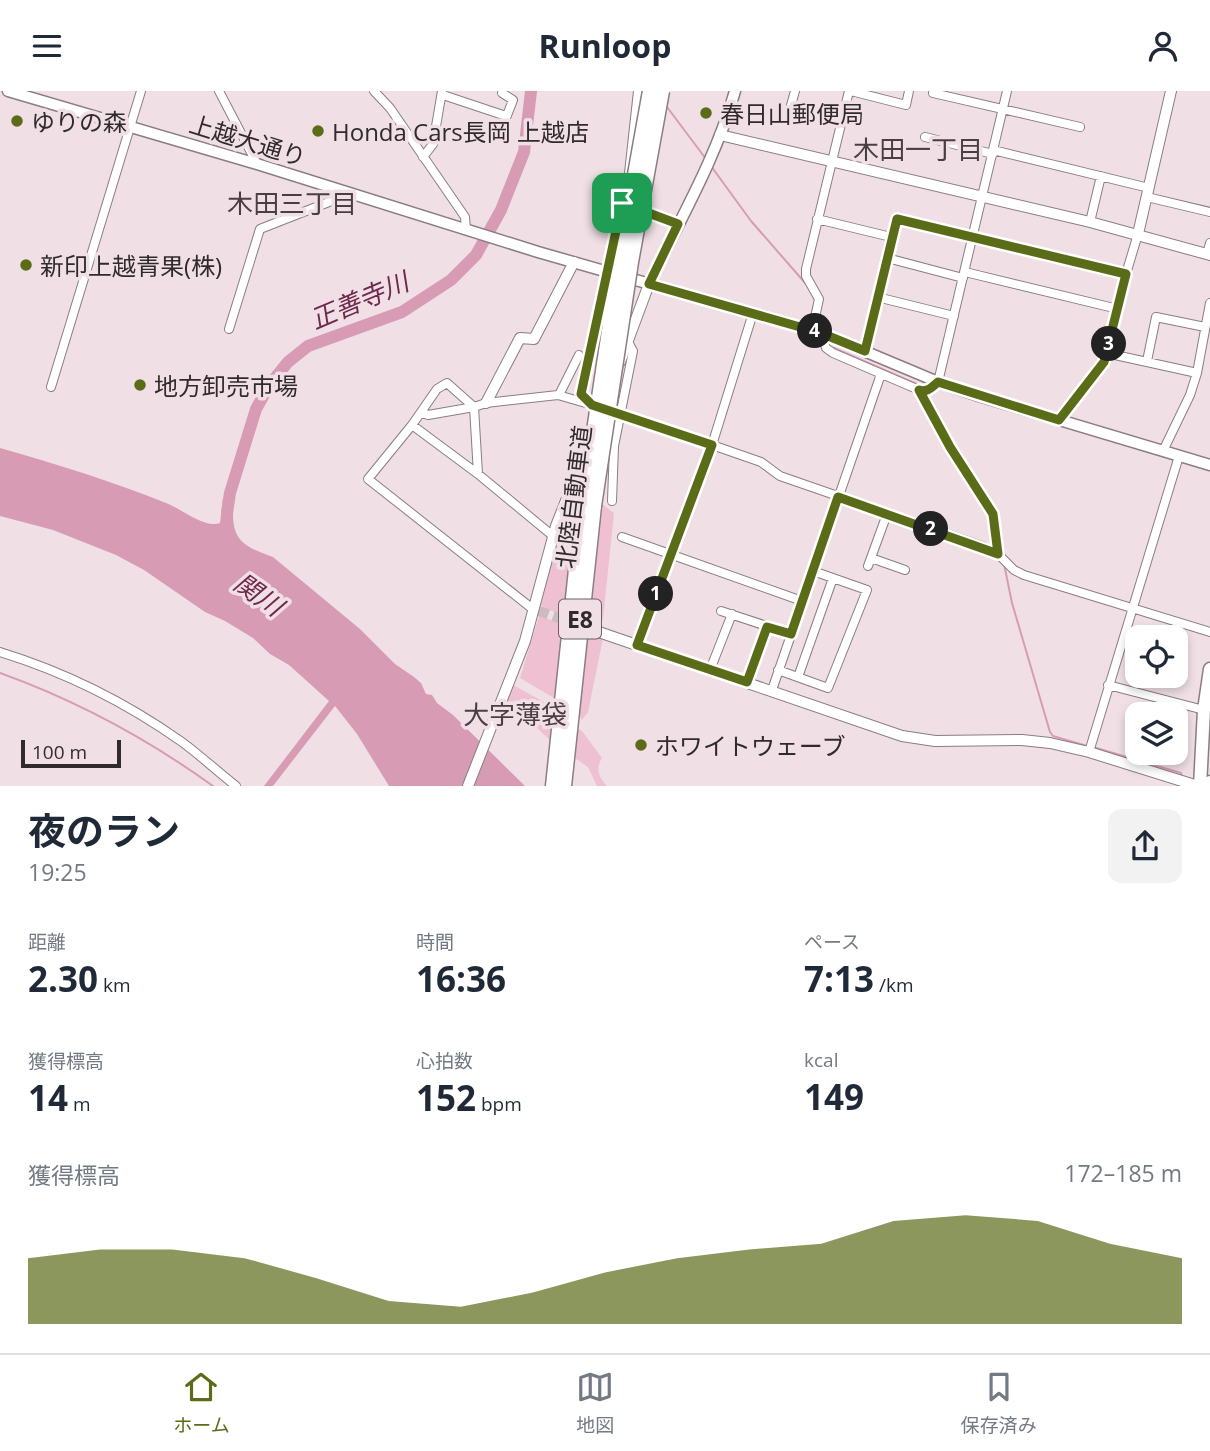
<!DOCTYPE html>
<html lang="ja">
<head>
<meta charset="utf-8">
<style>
  :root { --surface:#fff; --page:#f2f2f3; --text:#1f2937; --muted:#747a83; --line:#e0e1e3; --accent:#5b6c18 }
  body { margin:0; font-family:"Open Sans","Noto Sans JP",sans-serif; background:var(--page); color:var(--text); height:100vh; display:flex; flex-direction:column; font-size:26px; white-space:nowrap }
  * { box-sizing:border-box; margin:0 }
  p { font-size:23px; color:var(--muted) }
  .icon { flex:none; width:38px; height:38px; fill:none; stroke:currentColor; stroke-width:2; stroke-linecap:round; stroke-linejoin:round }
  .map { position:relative; height:695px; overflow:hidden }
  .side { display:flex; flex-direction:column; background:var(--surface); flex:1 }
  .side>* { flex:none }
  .buttons { position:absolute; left:1125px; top:534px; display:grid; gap:14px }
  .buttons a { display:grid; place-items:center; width:63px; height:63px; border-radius:14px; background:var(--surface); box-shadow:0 4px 10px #0003; font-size:35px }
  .scale { position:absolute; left:21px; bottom:18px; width:100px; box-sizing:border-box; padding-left:7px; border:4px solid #302a2c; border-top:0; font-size:19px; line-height:24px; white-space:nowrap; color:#302a2c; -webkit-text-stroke:5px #f0e0e6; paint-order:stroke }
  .pin { position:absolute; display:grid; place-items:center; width:60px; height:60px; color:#fff; margin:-30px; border-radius:14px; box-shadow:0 4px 10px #0006 }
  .km { position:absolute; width:35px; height:35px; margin:-18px; border-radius:50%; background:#222; color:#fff; font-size:19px; line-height:35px; text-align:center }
  .round { display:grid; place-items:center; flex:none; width:74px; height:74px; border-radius:14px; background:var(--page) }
  .headline { display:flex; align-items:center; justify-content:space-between; height:119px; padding:0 28px }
  h1 { font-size:38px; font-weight:700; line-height:52px }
  .metrics { display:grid; grid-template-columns:repeat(3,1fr); gap:10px; height:119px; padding:7px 28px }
  .metrics div { display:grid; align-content:center }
  .metrics b { font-size:35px; font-weight:700 }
  .metrics small { font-size:19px; font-weight:400 }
  .metrics p { font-size:19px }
  .chart { height:196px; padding:14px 28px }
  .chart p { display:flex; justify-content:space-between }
  .chart svg { width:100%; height:126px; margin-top:7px; fill:var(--accent); opacity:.7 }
  header { display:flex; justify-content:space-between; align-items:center; height:91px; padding:0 28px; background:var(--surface); font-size:32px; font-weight:700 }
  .tab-bar { display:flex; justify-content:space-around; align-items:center; height:98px; border-top:2px solid var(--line); background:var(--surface); font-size:19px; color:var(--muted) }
  .tab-bar a { display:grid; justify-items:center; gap:4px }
  .tab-bar .current { color:var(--accent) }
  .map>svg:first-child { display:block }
  .green { fill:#efbfd2 }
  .water { fill:#d79cb4 }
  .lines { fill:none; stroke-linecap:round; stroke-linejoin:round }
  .stream { stroke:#d79cb4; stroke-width:2 }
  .river { stroke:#d79cb4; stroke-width:12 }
  .tertiary-tunnel { stroke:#cabcc1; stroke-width:10; stroke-dasharray:10 5; stroke-linecap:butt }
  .minor-casing { stroke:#8b7d82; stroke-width:10 }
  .tertiary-casing { stroke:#8b7d82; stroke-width:12 }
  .secondary-casing { stroke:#8b7d82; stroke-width:13 }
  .primary-casing { stroke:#8b7d82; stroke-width:15 }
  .motorway-casing { stroke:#8b7d82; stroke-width:17 }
  .minor { stroke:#fff; stroke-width:8 }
  .tertiary { stroke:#fff; stroke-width:10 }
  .secondary { stroke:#fff; stroke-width:10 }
  .primary { stroke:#fff; stroke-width:12 }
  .motorway { stroke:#fff; stroke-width:14 }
  .motorway-bridge-casing { stroke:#8b7d82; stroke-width:17; stroke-linecap:butt }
  .motorway-bridge { stroke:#fff; stroke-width:14 }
  .route-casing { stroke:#fff; stroke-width:14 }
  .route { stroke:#5b6c18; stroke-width:9 }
  .poi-dot { fill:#5b6c18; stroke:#f0e0e6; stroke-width:2.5 }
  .labels { text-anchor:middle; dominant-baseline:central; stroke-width:7; stroke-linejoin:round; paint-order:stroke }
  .shield { fill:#f0e0e6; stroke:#6a6164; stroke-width:2 }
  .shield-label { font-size:23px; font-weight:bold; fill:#302a2c }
  .poi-label { font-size:24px; fill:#302a2c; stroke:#f0e0e6; text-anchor:start }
  .street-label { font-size:24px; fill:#302a2c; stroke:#f0e0e6 }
  .neighbourhood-label { font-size:26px; fill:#4a3e43; stroke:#f0e0e6 }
  .water-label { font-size:26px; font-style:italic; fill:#6f294c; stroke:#f0e0e6 }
</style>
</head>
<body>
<header><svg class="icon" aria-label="menu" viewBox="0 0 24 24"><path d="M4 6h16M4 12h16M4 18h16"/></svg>Runloop<svg class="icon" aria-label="person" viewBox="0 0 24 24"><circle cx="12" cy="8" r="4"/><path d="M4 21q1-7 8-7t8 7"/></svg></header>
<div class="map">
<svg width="1210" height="695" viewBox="0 0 1210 695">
  <rect width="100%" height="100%" fill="#f0e0e6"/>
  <path class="green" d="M 573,408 L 580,409 L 566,525 L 544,517 L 539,513 L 569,412 Z
    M 603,414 L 614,422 L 603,528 L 596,535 L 588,533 Z
    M 539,525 L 563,533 L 554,607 L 520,587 Z
    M 587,541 L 603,547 L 588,621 L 582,629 L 578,623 Z
    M 513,594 L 557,618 L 553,652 L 508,610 Z
    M 574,636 L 582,640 L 602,667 C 595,678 599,686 607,695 L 597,695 L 588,676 L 569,663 Z"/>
  <path class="water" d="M 0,357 C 56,373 112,390 166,412 C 180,417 205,438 220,432 L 223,407 L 234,409 C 230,445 238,454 273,466 L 360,538 L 395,573 L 414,586 L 421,592 L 426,603 L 432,604 L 437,612 L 453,624 L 525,695 L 389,695 L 357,643 L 335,615 L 273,695 L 264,695 L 329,610 L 289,574 L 270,563 L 253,547 L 225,530 L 205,521 L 144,479 L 116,464 L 53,439 L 0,425 Z"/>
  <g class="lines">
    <path class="stream" d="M 667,16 L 706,68
      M 711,75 L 751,130 L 806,193
      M 834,257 L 919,294 L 920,297
      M 1000,449 L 1002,461
      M 1004,473 L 1012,512 L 1050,641 L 1053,645 L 1087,655
      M 0,582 C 75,609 149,649 213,695
      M 1093,656 L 1181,682 L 1182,686"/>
    <path class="river" d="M 227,422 L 230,402 L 256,318 L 270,293 L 288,271 L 308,255 L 402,221 L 451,189 L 476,164 L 501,119 L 524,61 L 531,0"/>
    <path class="tertiary-tunnel" d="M 539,520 L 573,532"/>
    <g class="minor-casing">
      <path id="minor" d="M 219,0 L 257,73
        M 374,0 L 390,17 L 465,126 L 466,138
        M 795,0 L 790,18 L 841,31
        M 851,0 L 906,14 L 909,0
        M 933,2 L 1080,36
        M 443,4 L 506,25
        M 502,37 L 513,9 L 502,2
        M 925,46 L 993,63
        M 993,59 L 1149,97
        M 423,66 L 433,53 L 442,0
        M 629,82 L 638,0
        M 1147,106 L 1210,121
        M 638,118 L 678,133
        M 817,128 L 891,146 L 865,260
        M 1090,131 L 1101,85
        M 891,146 L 897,128 L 1126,183
        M 1207,163 L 1210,152
        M 887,167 L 963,187
        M 965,181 L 1118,218
        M 877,206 L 954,225
        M 229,238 L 260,138 L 334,109 L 339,99
        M 812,240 L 819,208 L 806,185 L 806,178 L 849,0
        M 821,242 L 826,257 L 833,262 L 919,299 C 927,302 932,296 938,291 L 1007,0
        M 1106,262 L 1197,282 L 1210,212
        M 1147,270 L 1156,226 L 1205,236
        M 51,296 L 141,0
        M 919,299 L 950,356 L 993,423 L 998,463
        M 559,304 L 579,264
        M 590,311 L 581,303 L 626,95
        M 421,321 L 428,324 L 474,316 L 478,383
        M 1059,329 L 1104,271 L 1126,183 L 1138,143
        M 412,334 L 478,383 L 553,445
        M 1163,360 L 1190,304 L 1197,282
        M 612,410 L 614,355 L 633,260 L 628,251
        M 622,446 L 802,510
        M 871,467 L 905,479
        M 868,475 L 887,423
        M 534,519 L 368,388 L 412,334 L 437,298 L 447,292 L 474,316 L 486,312 L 558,304 L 620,322 L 761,371 L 780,385 L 982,455 L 998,463 L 1014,479 L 1024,484 L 1210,541
        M 721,520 L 791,543
        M 637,553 L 712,354 L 753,222
        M 0,561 C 65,581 127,612 182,651 C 201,665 218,681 236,695
        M 710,579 L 732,523
        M 778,579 L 828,597 L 867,499 L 813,480
        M 798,586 L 833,487
        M 747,591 L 767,536
        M 1108,594 L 1204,619
        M 772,599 L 881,283
        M 1089,661 L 1179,365"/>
    </g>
    <g class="tertiary-casing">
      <path id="tertiary" d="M 720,44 L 1090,131 L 1210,164
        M 1138,143 L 1171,0
        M 620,271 L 649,193
        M 486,312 L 520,247 L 534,248 L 574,171
        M 590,538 L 902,645 L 935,650 L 1022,649 L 1050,652 L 1089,661 L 1198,695
        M 468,695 L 525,550 L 556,435 L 588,354"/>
    </g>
    <g class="secondary-casing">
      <path id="secondary" d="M 8,0 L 257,73 L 538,161 L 821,242 L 938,291 L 979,305 L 1210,374
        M 649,193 C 679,130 716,68 735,0"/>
    </g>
    <g class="primary-casing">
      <path id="primary" d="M 1200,695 L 1204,619 L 1210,578
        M 1210,695 L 1210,691"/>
    </g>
    <g class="motorway-casing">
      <path id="motorway" d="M 553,695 L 583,413
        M 564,695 L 594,415"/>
    </g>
    <use href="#minor" class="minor"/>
    <use href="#tertiary" class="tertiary"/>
    <use href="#secondary" class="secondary"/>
    <use href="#primary" class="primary"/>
    <use href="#motorway" class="motorway"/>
    <g class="motorway-bridge-casing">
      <path id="motorway-bridge" d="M 583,413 L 620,167 L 650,0
        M 594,415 L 631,171 L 662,0"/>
    </g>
    <use href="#motorway-bridge" class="motorway-bridge"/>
  </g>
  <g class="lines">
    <g class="route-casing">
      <path id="route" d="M 622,112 L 678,133 L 649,193 L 821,242 L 865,260 L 897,128 L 1126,183 L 1104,271 L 1059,329 L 938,291 C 932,296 927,302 919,299 L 950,356 L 993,423 L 998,463 L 838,406 L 791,543 L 767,536 L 747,591 L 637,554 L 712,354 L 592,314 L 581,303 Z"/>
    </g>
    <use href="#route" class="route"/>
  </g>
  <g class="poi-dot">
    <circle cx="706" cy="22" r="7"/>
    <circle cx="17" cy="30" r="7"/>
    <circle cx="318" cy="40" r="7"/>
    <circle cx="26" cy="174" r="7"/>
    <circle cx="140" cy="294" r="7"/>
    <circle cx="641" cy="654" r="7"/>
  </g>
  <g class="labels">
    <rect class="shield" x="559" y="508.5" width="42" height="39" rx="5"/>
    <g class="shield-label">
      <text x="580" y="528">E8</text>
    </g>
    <g class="poi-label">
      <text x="720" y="22">春日山郵便局</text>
      <text x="31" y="30">ゆりの森</text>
      <text x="332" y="40">Honda Cars長岡 上越店</text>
      <text x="40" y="174">新印上越青果(株)</text>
      <text x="154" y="294">地方卸売市場</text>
      <text x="655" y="654">ホワイトウェーブ</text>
    </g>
    <g class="street-label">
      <text transform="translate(248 49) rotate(17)">上越大通り</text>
      <text transform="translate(573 406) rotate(-83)">北陸自動車道</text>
    </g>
    <g class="neighbourhood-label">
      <text x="918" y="58">木田一丁目</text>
      <text x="292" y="112">木田三丁目</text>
      <text x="515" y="623">大字薄袋</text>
    </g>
    <g class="water-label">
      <text transform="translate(359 209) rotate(-23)">正善寺川</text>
      <text transform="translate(259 503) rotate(35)">関川</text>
    </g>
  </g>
</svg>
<div class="buttons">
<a><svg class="icon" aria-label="locate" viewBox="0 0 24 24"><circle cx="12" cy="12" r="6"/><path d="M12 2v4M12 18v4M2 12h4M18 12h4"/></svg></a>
<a><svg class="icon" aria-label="layers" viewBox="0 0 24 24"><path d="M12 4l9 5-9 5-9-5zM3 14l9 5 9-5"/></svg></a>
</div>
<div class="scale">100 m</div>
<div class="pin" style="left:622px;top:112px;background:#1e9e55"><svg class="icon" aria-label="arrive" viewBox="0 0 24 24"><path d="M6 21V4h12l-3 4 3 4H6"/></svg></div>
<b class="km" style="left:656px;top:503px">1</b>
<b class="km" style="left:931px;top:438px">2</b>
<b class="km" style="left:1109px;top:253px">3</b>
<b class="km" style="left:815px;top:240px">4</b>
</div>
<section class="side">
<div class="headline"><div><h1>夜のラン</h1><p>19:25</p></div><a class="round"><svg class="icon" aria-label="share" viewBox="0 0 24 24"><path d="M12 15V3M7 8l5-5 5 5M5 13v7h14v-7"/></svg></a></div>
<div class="metrics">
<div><p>距離</p><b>2.30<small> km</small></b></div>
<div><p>時間</p><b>16:36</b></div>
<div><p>ペース</p><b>7:13<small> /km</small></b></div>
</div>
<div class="metrics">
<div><p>獲得標高</p><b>14<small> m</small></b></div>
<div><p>心拍数</p><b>152<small> bpm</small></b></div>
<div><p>kcal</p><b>149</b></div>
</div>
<div class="chart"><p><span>獲得標高</span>172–185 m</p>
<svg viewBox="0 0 160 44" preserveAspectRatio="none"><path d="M0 44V21L10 18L20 18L30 21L40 28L50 36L60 38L70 33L80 26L90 21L100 18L110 16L120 8L130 6L140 8L150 16L160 21V44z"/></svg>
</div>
</section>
<nav class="tab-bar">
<a class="current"><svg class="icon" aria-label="home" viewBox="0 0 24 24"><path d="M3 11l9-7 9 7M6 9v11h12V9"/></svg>ホーム</a>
<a><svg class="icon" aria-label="map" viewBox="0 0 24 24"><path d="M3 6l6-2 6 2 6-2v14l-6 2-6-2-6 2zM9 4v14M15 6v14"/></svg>地図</a>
<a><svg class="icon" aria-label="saved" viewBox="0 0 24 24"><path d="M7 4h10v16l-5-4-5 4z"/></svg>保存済み</a>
</nav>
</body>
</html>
